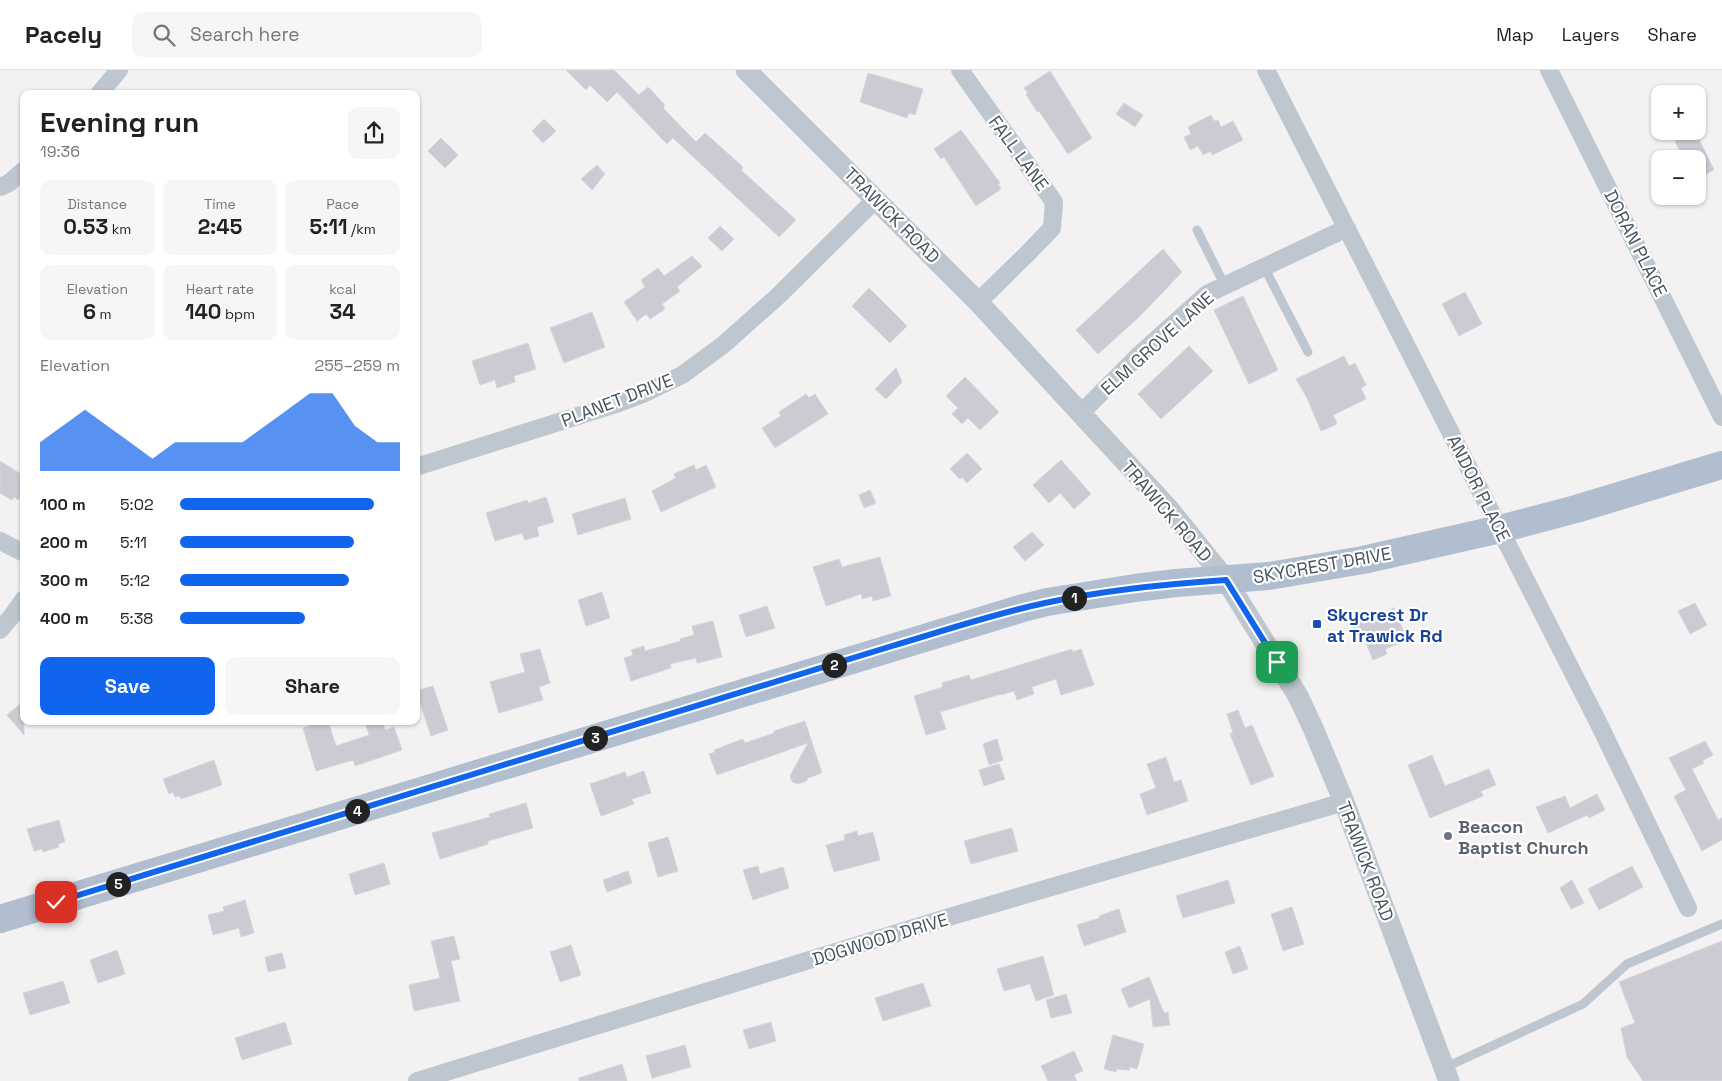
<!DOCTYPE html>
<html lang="en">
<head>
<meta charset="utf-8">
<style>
  :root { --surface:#fff; --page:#f6f6f6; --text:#222; --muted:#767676; --line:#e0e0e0; --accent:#1165ed }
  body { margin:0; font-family:"Space Grotesk",sans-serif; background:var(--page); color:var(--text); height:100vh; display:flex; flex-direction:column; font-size:19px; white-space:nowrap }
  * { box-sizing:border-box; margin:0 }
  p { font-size:16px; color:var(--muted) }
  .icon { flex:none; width:28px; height:28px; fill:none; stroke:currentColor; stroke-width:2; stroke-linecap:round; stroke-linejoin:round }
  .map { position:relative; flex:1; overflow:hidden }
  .side { position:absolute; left:20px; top:20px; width:400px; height:635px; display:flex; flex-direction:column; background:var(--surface); border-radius:10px; box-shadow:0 1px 4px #0004 }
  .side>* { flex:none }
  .buttons { position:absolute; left:1651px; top:15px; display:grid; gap:10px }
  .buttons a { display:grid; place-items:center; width:55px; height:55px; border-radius:10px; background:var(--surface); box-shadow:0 1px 4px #0004; font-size:25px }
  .pin { position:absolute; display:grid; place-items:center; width:42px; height:42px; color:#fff; margin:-21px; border-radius:10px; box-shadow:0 2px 8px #0006 }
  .km { position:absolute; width:25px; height:25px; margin:-12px; border-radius:50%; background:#222; color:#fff; font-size:14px; line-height:25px; text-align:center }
  .round { display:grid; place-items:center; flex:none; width:52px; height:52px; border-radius:10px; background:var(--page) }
  .head { display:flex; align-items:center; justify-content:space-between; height:85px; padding:0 20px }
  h1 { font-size:28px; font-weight:700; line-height:38px }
  .metrics { display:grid; grid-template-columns:repeat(3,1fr); gap:8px; height:85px; padding:5px 20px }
  .metrics div { display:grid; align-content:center; border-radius:10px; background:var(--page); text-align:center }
  .metrics b { font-size:21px; font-weight:700 }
  .metrics small { font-size:14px; font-weight:400 }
  .metrics p { font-size:14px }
  .chart { height:140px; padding:10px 20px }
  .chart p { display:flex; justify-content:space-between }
  .chart svg { width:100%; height:90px; margin-top:5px; fill:var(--accent); opacity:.7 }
  .action { display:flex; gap:10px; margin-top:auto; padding:10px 20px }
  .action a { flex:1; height:58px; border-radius:10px; background:var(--accent); color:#fff; font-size:20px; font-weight:700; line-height:58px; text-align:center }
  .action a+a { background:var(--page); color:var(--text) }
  ul { padding:0 20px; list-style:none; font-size:16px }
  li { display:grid; grid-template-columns:80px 60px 1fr; align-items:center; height:38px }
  li i { height:12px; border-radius:6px; background:var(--accent) }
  header { display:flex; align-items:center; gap:30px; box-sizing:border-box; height:70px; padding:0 25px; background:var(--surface); border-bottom:1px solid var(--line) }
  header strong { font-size:24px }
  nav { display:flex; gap:28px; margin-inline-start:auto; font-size:18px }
  .search { width:350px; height:45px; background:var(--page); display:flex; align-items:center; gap:12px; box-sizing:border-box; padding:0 18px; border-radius:10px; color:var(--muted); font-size:19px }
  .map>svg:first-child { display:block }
  .building { fill:#cbccd3; stroke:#d5d6dc }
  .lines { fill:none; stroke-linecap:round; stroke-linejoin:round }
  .service { stroke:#bec7d0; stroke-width:9 }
  .minor { stroke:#bec7d0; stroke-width:18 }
  .tertiary { stroke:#bec7d0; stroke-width:21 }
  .primary { stroke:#b0bed0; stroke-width:28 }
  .route-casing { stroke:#fff; stroke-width:10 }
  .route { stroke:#1165ed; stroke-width:6 }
  .transit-dot { fill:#1a4fb4; stroke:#fff; stroke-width:2 }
  .worship-dot { fill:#6b7280; stroke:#fff; stroke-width:2 }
  .labels { text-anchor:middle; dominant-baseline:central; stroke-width:4.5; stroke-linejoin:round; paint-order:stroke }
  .street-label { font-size:18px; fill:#48535f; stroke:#fff }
  .transit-label { font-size:18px; font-weight:bold; fill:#164399; stroke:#fff; text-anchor:start }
  .worship-label { font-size:18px; font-weight:bold; fill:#5b616d; stroke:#fff; text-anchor:start }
</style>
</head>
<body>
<header>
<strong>Pacely</strong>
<div class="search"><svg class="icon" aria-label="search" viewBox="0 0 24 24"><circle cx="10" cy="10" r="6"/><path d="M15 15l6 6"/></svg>Search here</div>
<nav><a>Map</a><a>Layers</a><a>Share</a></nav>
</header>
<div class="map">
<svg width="1722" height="1011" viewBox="0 0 1722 1011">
  <rect width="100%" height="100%" fill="#f3f1f1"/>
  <path class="building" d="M 566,0 L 614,0 L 639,25 L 648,17 L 665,35 L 663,38 L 696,72 L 705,63 L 743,97 L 741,100 L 796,150 L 779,167 L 673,68 L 667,74 L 617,22 L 607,32 L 590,15 L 586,20 Z
    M 1050,1 L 1092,68 L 1068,84 L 1039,41 L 1037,42 L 1026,24 L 1028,23 L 1024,18 Z
    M 868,3 L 923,19 L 915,45 L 909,43 L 907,48 L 860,32 Z
    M 1124,33 L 1143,45 L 1135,57 L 1116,44 Z
    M 1211,45 L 1214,51 L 1218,50 L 1221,57 L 1233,51 L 1243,70 L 1212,85 L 1211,81 L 1203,85 L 1198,76 L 1190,80 L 1184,67 L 1191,64 L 1188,57 Z
    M 544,49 L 556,61 L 543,73 L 532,61 Z
    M 961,60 L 1000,113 L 998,114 L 1001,119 L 976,136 L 944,87 L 941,89 L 934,79 Z
    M 1695,61 L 1714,100 L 1698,108 L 1698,89 L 1684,89 L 1675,71 Z
    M 441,68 L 458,85 L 445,98 L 428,81 Z
    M 597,95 L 605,104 L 592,120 L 581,109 Z
    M 720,156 L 734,169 L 722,181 L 708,168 Z
    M 1163,179 L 1182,202 L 1140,246 L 1098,284 L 1076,260 Z
    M 692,186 L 702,196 L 677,217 L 680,221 L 662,234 L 665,239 L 650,249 L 646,244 L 637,251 L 624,232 L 645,217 L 641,210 L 658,198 L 664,206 Z
    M 869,218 L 907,256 L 890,273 L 852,236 Z
    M 1465,222 L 1482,254 L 1459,266 L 1442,234 Z
    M 1243,226 L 1278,300 L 1249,314 L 1214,240 Z
    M 592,242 L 605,277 L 564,293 L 550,258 Z
    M 528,273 L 536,299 L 514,306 L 515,312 L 497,318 L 495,310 L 480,315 L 472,291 Z
    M 1189,276 L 1213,301 L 1161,349 L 1138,324 Z
    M 1344,286 L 1349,296 L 1355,293 L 1366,315 L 1361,318 L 1366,329 L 1333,345 L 1337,353 L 1335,355 L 1321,361 L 1307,328 L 1296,309 Z
    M 896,298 L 902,312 L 886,329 L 875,319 Z
    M 965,307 L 999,342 L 980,360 L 968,348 L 962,354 L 952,344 L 958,338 L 946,326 Z
    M 806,324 L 809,328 L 815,324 L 828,344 L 775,378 L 762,358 L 781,346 L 779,342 Z
    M 967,383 L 982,399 L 967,413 L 962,407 L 960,409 L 950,399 Z
    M 1061,390 L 1091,424 L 1074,439 L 1060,423 L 1049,433 L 1033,415 Z
    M 0,391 L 24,406 L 24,420 L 18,430 L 14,427 L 12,430 L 0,423 Z
    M 694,395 L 696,400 L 706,395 L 716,417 L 661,442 L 652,421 L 676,408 L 674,404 Z
    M 870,420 L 876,433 L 864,438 L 859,425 Z
    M 546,427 L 554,452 L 537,457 L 539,466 L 525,470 L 522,463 L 495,471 L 486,443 L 527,430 L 528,433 Z
    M 625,428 L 631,449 L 578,465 L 572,444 Z
    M 1032,462 L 1044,475 L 1025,491 L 1013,477 Z
    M 880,487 L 891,526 L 873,531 L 872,526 L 862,529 L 861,524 L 826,536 L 813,497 L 839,489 L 842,497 Z
    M 602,522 L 610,548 L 586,556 L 578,530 Z
    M 1695,533 L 1707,555 L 1690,564 L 1678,541 Z
    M 767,536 L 775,558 L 746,567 L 739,545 Z
    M 1394,538 L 1407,570 L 1385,579 L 1387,584 L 1373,590 L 1364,568 L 1357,571 L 1351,556 Z
    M 713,551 L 722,587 L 697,593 L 696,588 L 670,594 L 671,598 L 631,611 L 624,588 L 633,585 L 631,580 L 644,576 L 645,581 L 681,571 L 680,569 L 694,565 L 692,556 Z
    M 540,579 L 550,613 L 539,617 L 543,630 L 499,643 L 490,612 L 525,602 L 520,584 Z
    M 1072,579 L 1073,582 L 1081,579 L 1094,615 L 1061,625 L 1056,609 L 1032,617 L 1034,624 L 1017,630 L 1014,621 L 1001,625 L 1001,624 L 940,642 L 946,659 L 926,665 L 914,626 L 943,617 L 942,613 L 969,605 L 971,610 Z
    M 433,616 L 448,660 L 431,666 L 416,621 Z
    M 24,631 L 24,665 L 7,645 Z
    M 1238,640 L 1245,658 L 1252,655 L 1274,706 L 1251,715 L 1230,664 L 1233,662 L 1227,644 Z
    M 324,651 L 328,651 L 336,676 L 369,665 L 365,651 L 382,651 L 385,660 L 394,657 L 402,680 L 355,696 L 353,690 L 316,701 L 303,658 Z
    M 805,651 L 822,703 L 808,708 L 806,711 L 798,714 L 792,712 L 790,706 L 808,673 L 717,705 L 709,684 L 715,682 L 714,680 L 743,669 L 745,673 L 774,663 L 774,661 Z
    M 997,669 L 1003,690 L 989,695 L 983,674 Z
    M 1705,671 L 1713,685 L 1702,691 L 1704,693 L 1692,699 L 1718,750 L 1722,748 L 1722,770 L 1702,781 L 1674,726 L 1686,720 L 1669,688 Z
    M 1432,685 L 1445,716 L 1489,699 L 1496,715 L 1481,721 L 1483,726 L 1430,748 L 1408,695 Z
    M 1166,687 L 1174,712 L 1181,710 L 1188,731 L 1147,745 L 1140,724 L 1156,718 L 1147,694 Z
    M 214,690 L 222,715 L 181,729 L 180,726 L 175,727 L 173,722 L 169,724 L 163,709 Z
    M 999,694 L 1005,709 L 984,716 L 979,700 Z
    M 644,701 L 651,723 L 632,729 L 634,734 L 601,746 L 590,714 L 625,702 L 627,707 Z
    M 1597,724 L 1605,740 L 1589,748 L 1587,745 L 1548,763 L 1536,737 L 1565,726 L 1570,738 Z
    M 526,733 L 533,758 L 488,771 L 488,774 L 440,789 L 432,763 L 490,747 L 489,744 Z
    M 59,750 L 65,772 L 58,774 L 59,777 L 43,782 L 42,779 L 34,781 L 27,759 Z
    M 1012,758 L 1018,781 L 971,794 L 964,771 Z
    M 857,761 L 858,766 L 873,762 L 880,790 L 834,802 L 826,775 L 845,770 L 844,765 Z
    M 668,767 L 678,801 L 658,807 L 648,773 Z
    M 384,793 L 390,814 L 355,825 L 349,804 Z
    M 758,796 L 760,804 L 783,797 L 789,818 L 753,830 L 743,800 Z
    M 1632,796 L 1643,817 L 1599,840 L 1588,819 Z
    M 628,801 L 632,813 L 607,822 L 603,810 Z
    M 1228,810 L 1235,833 L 1183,848 L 1176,826 Z
    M 1572,810 L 1584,833 L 1571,839 L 1560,818 Z
    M 245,830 L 254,863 L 241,867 L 239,858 L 213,865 L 208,845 L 224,841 L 223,837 Z
    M 1292,837 L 1304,874 L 1283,881 L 1271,844 Z
    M 1119,839 L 1126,862 L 1084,876 L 1077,855 L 1100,848 L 1099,846 Z
    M 454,866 L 460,889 L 451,891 L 460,931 L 414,941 L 409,915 L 440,908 L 431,871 Z
    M 1722,871 L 1722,1011 L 1643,1011 L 1627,987 L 1621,958 L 1635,953 L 1619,912 Z
    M 571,875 L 581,905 L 560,912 L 550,882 Z
    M 1240,876 L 1248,899 L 1233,904 L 1225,882 Z
    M 117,880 L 125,904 L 98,913 L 90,890 Z
    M 282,883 L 286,898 L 268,902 L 265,887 Z
    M 1043,886 L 1054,925 L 1036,931 L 1030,914 L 1004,921 L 997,899 Z
    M 1149,907 L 1164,943 L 1168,942 L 1170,955 L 1153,957 L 1150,929 L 1129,938 L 1121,919 Z
    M 63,911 L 70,933 L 30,945 L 23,923 Z
    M 923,913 L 931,936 L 883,951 L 875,928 Z
    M 1066,924 L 1072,943 L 1051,948 L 1046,930 Z
    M 285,952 L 292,974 L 242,990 L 235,968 Z
    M 771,952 L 776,971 L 749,979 L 743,960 Z
    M 1113,965 L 1144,974 L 1137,999 L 1130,997 L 1129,1000 L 1117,999 L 1116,1002 L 1104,999 Z
    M 685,975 L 691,997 L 652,1008 L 646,986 Z
    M 1074,981 L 1083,1001 L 1074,1005 L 1077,1011 L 1048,1011 L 1041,996 Z
    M 622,994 L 627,1011 L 579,1011 L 579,1008 Z"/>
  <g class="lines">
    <path class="service" d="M 1197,160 L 1225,216
      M 1264,197 L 1308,282
      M 1444,998 L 1583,934 L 1627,894 L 1722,854"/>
    <path class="minor" d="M 960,0 L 1054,132 L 1052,158 L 1029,182 L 978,232
      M 1266,0 L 1598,652 L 1688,838
      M 1549,0 L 1722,347
      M 99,24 L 119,0
      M 0,117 L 9,113 L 24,100
      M 1080,344 L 1138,286 L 1207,224 L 1347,158
      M 416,397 L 616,334 L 645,323 L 682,305 L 723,275 L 777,227 L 876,129
      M 0,471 L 24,483
      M 0,560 L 12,546 L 24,529
      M 417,1011 L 949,847 L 1344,732"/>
    <path class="tertiary" d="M 746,0 L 978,232 L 1169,439 L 1226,510 L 1298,626 L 1313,658 L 1344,732 L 1449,1011"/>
    <path class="primary" d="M 0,849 L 1023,538 L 1047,532 L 1135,518 L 1176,513 L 1269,506 L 1363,490 L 1500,459 L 1576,439 L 1722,395"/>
  </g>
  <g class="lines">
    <g class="route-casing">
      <path id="route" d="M 56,832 L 892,576 C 943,561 993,544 1045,533 C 1104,520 1166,514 1226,510 L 1277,592"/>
    </g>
    <use href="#route" class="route"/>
  </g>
  <rect class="transit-dot" x="1312" y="549" width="10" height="10" rx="2.5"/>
  <circle class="worship-dot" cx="1448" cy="766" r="5"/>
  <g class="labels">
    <g class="street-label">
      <text transform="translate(1019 83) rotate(54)">FALL LANE</text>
      <text transform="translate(892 145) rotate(45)">TRAWICK ROAD</text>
      <text transform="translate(1636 173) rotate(63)">DORAN PLACE</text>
      <text transform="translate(1157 273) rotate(-42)">ELM GROVE LANE</text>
      <text transform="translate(617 330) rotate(-21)">PLANET DRIVE</text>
      <text transform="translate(1479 418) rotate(63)">ANDOR PLACE</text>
      <text transform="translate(1167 441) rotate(49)">TRAWICK ROAD</text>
      <text transform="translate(1322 495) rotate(-10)">SKYCREST DRIVE</text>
      <text transform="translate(1366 791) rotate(69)">TRAWICK ROAD</text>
      <text transform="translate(880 869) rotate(-17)">DOGWOOD DRIVE</text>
    </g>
    <g class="transit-label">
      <text x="1327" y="544">Skycrest Dr<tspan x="1327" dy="21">at Trawick Rd</tspan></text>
    </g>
    <g class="worship-label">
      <text x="1458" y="756">Beacon<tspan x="1458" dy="21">Baptist Church</tspan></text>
    </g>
  </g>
</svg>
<div class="buttons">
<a>+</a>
<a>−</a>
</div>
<div class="pin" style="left:1277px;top:592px;background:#1e9e55"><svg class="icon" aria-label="arrive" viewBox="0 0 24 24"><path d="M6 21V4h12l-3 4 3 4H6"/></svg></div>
<div class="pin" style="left:56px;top:832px;background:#d93025"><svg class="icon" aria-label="check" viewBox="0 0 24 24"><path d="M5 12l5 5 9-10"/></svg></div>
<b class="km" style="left:1074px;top:528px">1</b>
<b class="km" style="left:834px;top:595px">2</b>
<b class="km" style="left:595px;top:668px">3</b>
<b class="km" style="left:357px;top:741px">4</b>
<b class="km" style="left:118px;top:814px">5</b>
<section class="side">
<div class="head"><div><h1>Evening run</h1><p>19:36</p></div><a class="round"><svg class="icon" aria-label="share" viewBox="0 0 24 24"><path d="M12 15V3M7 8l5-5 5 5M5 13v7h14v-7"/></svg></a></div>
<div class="metrics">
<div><p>Distance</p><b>0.53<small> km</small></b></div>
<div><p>Time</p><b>2:45</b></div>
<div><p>Pace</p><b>5:11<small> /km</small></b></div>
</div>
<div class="metrics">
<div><p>Elevation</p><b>6<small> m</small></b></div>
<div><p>Heart rate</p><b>140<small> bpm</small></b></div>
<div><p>kcal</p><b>34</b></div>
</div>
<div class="chart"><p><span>Elevation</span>255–259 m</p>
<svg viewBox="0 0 160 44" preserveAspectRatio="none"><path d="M0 44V30L10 22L20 14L30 22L40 30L50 38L60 30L70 30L80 30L90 30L100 22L110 14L120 6L130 6L140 22L150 30L160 30V44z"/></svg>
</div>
<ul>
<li><b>100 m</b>5:02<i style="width:88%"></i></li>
<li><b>200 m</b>5:11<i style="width:79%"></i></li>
<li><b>300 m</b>5:12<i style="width:77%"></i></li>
<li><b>400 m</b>5:38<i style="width:57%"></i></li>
</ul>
<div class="action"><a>Save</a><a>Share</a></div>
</section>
</div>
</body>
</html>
